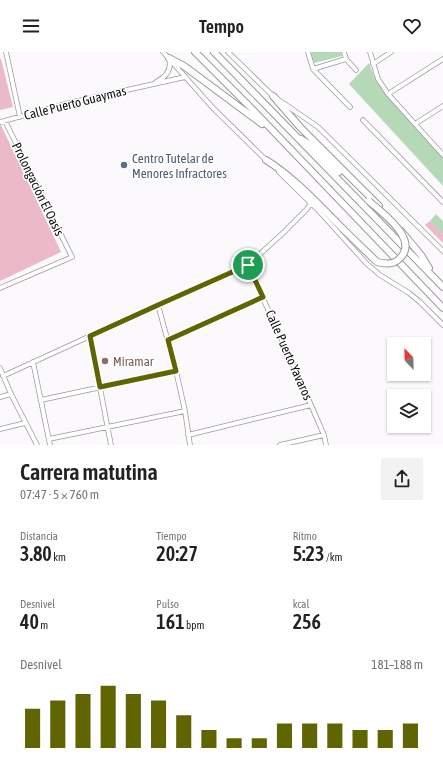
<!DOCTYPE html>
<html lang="es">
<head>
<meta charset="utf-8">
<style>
  :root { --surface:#fff; --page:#f2f2f2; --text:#222; --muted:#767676; --accent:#606502 }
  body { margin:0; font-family:"Asap Condensed",sans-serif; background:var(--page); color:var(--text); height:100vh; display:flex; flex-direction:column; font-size:15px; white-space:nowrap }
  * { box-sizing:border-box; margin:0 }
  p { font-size:13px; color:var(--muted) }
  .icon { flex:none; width:22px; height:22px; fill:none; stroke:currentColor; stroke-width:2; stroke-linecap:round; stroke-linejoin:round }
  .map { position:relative; height:393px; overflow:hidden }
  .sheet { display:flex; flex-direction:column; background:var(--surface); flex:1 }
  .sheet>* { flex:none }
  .needle { width:26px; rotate:337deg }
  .tools { position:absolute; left:387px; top:285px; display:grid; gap:8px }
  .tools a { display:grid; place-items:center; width:44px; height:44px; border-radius:0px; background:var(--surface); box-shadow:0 1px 3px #0004; font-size:20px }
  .pin { position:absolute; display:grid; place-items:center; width:34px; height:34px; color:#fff; margin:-17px; border:2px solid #fff; border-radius:50%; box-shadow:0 1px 4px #0007 }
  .round { display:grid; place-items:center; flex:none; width:42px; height:42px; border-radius:0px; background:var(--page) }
  .head { display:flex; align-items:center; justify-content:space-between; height:68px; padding:0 20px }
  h1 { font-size:22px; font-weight:600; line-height:30px }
  .figures { display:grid; grid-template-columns:repeat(3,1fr); gap:6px; height:68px; padding:4px 20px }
  .figures div { display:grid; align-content:center }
  .figures b { font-size:20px; font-weight:600 }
  .figures small { font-size:11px; font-weight:400 }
  .figures p { font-size:11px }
  .chart { height:112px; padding:8px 20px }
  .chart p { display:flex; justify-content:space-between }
  .chart svg { width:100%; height:72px; margin-top:4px; stroke:var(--accent); stroke-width:6 }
  header { display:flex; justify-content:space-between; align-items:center; height:52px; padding:0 20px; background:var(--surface); font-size:18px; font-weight:600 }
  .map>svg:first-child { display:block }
  .green { fill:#b5d8b7 }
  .building { fill:#ebb9c8 }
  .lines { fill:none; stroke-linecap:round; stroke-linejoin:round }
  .minor-casing { stroke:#9c999d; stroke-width:5.5 }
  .highway-casing { stroke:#9c999d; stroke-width:8 }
  .minor { stroke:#fff; stroke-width:4 }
  .highway { stroke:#fff; stroke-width:6 }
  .highway-bridge-casing { stroke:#9c999d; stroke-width:8; stroke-linecap:butt }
  .highway-bridge { stroke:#fff; stroke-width:6 }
  .route-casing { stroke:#fff; stroke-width:8 }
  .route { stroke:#606502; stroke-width:5 }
  .service-dot { fill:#5c6f8a; stroke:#fff; stroke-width:1.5 }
  .education-dot { fill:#8d6e63; stroke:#fff; stroke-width:1.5 }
  .labels { text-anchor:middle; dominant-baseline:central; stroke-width:3; stroke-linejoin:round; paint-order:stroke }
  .street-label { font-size:13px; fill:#0e0d0e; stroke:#fff }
  .service-label { font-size:13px; fill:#4e5e75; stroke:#fff; text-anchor:start }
  .education-label { font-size:13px; fill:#785e54; stroke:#fff; text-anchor:start }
</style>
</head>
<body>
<header><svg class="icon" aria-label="menu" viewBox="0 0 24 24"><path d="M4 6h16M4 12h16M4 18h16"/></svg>Tempo<svg class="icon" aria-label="heart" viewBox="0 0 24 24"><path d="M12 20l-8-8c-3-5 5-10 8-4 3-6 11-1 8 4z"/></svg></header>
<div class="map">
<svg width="443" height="393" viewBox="0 0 443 393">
  <rect width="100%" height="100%" fill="#fcf9fd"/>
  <path class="green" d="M 311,0 L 341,0 L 342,4 L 314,11 Z
    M 369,11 L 376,29 L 443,105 L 443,134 L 349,32 Z
    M 436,162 L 443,169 L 443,182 L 430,169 Z"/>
  <path class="building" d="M 0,7 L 1,7 L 13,55 L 0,58 Z
    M 0,73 L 1,73 L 61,200 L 0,229 Z
    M 430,169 L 443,182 L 443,191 L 425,173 Z"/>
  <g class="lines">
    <g class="minor-casing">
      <path id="minor" d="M 6,0 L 20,65
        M 163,0 L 213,56 L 268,110
        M 228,0 L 273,44 L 318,75 L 443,199
        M 308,0 L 313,17 L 350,55
        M 344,0 L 346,7 L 356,18
        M 370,0 L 378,27 L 388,42 L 443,103
        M 373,12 L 391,0
        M 313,17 L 346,7
        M 156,30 C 166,25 172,18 169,7
        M 388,42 L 443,7
        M 363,68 L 443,150
        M 0,70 L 73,50 L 185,25
        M 415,72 L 443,54
        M 279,120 L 317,157 L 367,212 L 380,223 L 409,241 L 420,250 L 443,273
        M 248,213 L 311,353 L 324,383 L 326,393
        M 0,236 L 72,205 L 5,69
        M 158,253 L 176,319 L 185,359 L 190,393
        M 90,284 L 111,393
        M 168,288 L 263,245
        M 33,310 L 50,393
        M 0,316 L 11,342 L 37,393
        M 3,324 L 158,253 L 248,213 L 283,181 L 307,157 L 311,151
        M 0,345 L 11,342
        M 41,348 L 176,319
        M 0,377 L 25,371
        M 188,383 L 311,353
        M 49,387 L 185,359
        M 280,393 L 324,383"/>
    </g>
    <g class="highway-casing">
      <path id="highway" d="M 195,0 L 253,58 L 443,256
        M 214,0 L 443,235
        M 169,6 L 184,14 L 262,72
        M 273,44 L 300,75 L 379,154
        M 301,87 L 312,94 L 339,120
        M 266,108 C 295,126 319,153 343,177
        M 401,179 L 421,203 L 429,216"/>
    </g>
    <use href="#minor" class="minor"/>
    <use href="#highway" class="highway"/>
    <g class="highway-bridge-casing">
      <path id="highway-bridge" d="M 343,177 L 377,210 C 384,212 392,213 398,208 C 422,189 382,161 369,149"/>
    </g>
    <use href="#highway-bridge" class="highway-bridge"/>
  </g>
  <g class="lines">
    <g class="route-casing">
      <path id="route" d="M 248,213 L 263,245 L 168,288 L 176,319 L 100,335 L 90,284 L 158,253 Z"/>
    </g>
    <use href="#route" class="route"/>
  </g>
  <circle class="service-dot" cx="124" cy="113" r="4"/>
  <circle class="education-dot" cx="105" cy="309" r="4"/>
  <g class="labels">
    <g class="street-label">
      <text transform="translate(75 51) rotate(-14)">Calle Puerto Guaymas</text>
      <text transform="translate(38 137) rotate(64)">Prolongación El Oasis</text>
      <text transform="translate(289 303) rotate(66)">Calle Puerto Yavaros</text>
    </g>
    <g class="service-label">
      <text x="132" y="106">Centro Tutelar de<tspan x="132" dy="15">Menores Infractores</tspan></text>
    </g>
    <g class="education-label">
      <text x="113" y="309">Miramar</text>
    </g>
  </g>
</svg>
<div class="tools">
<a><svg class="needle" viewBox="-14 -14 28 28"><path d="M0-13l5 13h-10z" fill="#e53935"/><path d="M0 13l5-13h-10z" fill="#767676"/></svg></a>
<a><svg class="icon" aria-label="layers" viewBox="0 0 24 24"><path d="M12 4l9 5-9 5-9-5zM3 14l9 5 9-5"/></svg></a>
</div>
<div class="pin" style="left:248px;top:213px;background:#1e9e55"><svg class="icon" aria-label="arrive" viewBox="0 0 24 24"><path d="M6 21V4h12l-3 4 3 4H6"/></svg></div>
</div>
<section class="sheet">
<div class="head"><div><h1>Carrera matutina</h1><p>07:47 · 5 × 760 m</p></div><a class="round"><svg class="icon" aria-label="share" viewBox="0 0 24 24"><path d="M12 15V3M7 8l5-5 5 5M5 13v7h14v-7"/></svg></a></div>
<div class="figures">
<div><p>Distancia</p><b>3.80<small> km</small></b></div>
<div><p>Tiempo</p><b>20:27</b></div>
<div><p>Ritmo</p><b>5:23<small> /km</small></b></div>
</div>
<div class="figures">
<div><p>Desnivel</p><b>40<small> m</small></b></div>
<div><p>Pulso</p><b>161<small> bpm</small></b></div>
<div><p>kcal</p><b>256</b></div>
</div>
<div class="chart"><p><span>Desnivel</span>181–188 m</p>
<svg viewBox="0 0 160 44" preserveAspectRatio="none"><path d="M5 44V20M15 44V15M25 44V11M35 44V6M45 44V11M55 44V15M65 44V24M75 44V33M85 44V38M95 44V38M105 44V29M115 44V29M125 44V29M135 44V33M145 44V33M155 44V29"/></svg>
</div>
</section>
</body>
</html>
